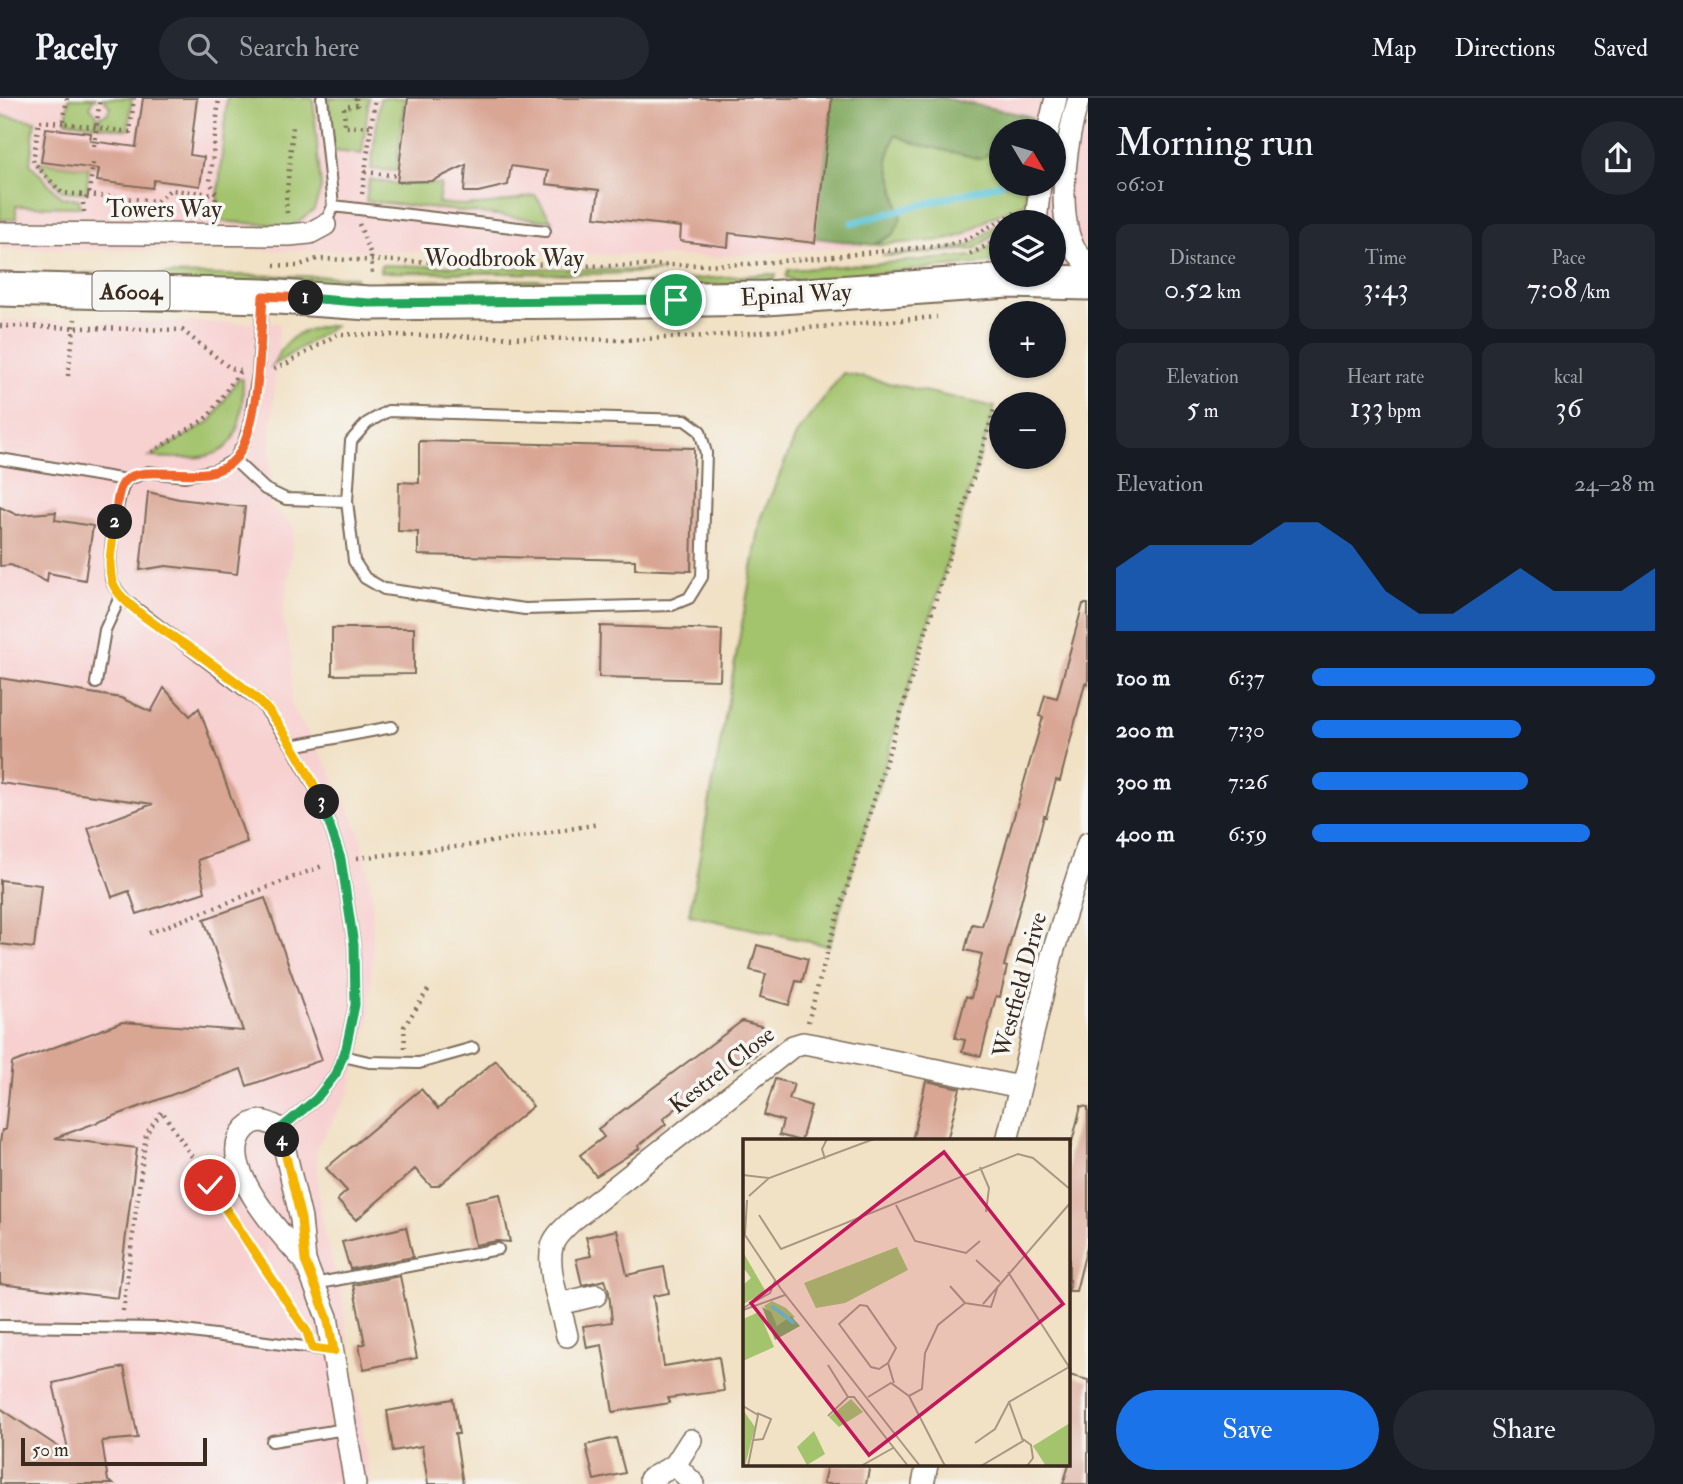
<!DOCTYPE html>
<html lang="en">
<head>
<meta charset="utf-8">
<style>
  :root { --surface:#171b24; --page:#242831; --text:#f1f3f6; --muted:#9ea1a6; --line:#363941; --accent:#1a73e8 }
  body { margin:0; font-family:"IM FELL Double Pica",serif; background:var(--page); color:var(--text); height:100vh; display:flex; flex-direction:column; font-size:26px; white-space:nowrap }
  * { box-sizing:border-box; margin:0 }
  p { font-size:23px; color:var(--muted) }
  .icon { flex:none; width:38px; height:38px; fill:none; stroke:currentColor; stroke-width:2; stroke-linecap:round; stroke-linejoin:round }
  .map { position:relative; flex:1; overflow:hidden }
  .panel { display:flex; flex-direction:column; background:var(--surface); width:595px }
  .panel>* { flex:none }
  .needle { width:46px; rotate:128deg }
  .buttons { position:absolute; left:989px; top:21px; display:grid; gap:14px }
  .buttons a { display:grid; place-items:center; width:77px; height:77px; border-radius:50%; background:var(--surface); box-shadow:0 2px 5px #0004; font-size:35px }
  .scale { position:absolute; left:21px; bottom:18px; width:186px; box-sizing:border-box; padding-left:7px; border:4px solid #3b2a1e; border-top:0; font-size:19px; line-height:24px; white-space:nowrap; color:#3b2a1e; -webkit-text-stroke:5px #f6f6f2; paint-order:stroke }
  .pin { position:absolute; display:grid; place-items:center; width:60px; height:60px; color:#fff; margin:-30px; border:4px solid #fff; border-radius:50%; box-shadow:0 2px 7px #0007 }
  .km { position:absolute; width:35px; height:35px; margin:-18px; border-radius:50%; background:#222; color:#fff; font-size:19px; line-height:35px; text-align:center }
  .round { display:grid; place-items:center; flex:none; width:74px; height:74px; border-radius:37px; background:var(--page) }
  .headline { display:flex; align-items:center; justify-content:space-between; height:119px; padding:0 28px }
  h1 { font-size:38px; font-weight:600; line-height:52px }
  .stats { display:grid; grid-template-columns:repeat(3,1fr); gap:10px; height:119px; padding:7px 28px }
  .stats div { display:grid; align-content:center; border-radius:14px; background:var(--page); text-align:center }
  .stats b { font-size:30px; font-weight:600 }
  .stats small { font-size:19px; font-weight:400 }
  .stats p { font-size:19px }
  .chart { height:196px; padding:14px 28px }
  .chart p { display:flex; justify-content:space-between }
  .chart svg { width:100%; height:126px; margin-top:7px; fill:var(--accent); opacity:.7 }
  .action { display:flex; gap:14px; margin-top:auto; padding:14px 28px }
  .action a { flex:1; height:80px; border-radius:42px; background:var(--accent); color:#fff; font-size:28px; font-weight:600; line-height:80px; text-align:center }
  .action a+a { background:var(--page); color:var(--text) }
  ul { padding:0 28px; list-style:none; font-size:23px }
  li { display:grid; grid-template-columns:112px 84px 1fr; align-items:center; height:52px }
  li i { height:18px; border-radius:9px; background:var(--accent) }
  header { display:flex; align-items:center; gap:42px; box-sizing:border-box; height:98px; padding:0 35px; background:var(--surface); border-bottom:2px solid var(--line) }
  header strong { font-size:33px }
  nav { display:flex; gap:38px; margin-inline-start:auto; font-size:24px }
  .search { width:490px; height:63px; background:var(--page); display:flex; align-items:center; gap:18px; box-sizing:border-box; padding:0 24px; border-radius:38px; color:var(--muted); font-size:26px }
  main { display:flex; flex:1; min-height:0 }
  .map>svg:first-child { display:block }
  .built { fill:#f7d0d0; fill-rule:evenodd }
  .green { fill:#a3c36c; stroke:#6f7645; stroke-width:2 }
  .forest { fill:#82a960; stroke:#5e6a3f; stroke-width:2 }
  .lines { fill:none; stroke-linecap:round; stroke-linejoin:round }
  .stream { stroke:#5cc4d8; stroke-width:7 }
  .building { fill:#d9a694 }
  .lane-casing { stroke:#7b6a58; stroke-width:14 }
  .street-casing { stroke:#7b6a58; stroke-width:24 }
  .primary-casing { stroke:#7b6a58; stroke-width:37 }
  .path { stroke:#7b6a58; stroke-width:4.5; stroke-dasharray:2 5; stroke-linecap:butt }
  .lane { stroke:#fff; stroke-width:10 }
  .street { stroke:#fff; stroke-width:21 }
  .primary { stroke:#fff; stroke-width:33 }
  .split-1-casing { stroke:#fff; stroke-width:14 }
  .split-2-casing { stroke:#fff; stroke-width:14 }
  .split-3-casing { stroke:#fff; stroke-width:14 }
  .split-4-casing { stroke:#fff; stroke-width:14 }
  .split-5-casing { stroke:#fff; stroke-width:14 }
  .split-1 { stroke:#22a559; stroke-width:9 }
  .split-2 { stroke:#f0652b; stroke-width:9 }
  .split-3 { stroke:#f5b400; stroke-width:9 }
  .split-4 { stroke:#22a559; stroke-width:9 }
  .split-5 { stroke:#f5b400; stroke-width:9 }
  .labels { text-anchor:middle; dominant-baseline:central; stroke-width:7; stroke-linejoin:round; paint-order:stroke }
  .shield { fill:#f6f6f2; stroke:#73675e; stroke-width:2 }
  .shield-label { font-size:23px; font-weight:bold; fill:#3b2a1e }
  .street-label { font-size:24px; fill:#3b2a1e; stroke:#f6f6f2 }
  .inset-river { fill:none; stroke:#5cc4d8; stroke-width:3.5 }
  .inset-road { fill:none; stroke:#a89882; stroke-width:2 }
  .view { fill:#c2185b; fill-opacity:0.15; stroke:#c2185b; stroke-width:3.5 }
  .inset-edge { fill:none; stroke:#3b2a1e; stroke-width:3.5 }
</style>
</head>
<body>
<header>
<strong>Pacely</strong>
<div class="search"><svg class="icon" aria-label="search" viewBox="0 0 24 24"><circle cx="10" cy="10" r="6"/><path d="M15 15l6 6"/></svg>Search here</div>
<nav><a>Map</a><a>Directions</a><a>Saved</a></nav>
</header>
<main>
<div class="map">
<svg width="1088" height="1386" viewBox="0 0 1088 1386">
  <rect width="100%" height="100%" fill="#f6f6f2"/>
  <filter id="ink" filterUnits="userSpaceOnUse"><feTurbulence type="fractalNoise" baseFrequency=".0143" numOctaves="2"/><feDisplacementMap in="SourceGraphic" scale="14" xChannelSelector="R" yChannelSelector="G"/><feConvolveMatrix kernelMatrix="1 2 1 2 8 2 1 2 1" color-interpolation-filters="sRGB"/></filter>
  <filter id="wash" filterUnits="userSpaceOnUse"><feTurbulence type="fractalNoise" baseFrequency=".00686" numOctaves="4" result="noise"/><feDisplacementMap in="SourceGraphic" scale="28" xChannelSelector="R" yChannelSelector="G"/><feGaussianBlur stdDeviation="1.57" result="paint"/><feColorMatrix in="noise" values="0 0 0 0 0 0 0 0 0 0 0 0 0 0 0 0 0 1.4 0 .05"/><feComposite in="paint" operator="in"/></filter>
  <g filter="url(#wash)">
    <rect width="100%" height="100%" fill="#f1e1c5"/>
    <path class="built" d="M 0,0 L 1088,0 L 1088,147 L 1054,147 L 1054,124 L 1001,124 L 1001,146 L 946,142 L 715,159 L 398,153 L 0,151 ZM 1001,33 L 1054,33 L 1054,86 L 1001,86 Z
      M 0,222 L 280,225 L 270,352 L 270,406 L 294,429 L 290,475 L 282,519 L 292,558 L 291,607 L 330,672 L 360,736 L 372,793 L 373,840 L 370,922 L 349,995 L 316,1050 L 318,1092 L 324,1137 L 340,1189 L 371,1386 L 0,1386 Z"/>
    <path class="green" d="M 69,0 L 97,0 L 93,1 L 90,9 L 97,17 L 96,27 L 66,23 Z
      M 103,0 L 132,0 L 128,32 L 99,28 L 100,18 L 107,16 L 110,9 Z
      M 227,0 L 313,0 L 321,90 L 314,112 L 292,128 L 216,123 Z
      M 328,0 L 369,0 L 362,56 L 333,53 Z
      M 380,0 L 405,0 L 396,73 L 371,71 Z
      M 0,17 L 35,23 L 30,66 L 61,99 L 79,101 L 80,109 L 16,108 L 16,121 L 0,122 Z
      M 895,37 L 980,61 L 993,52 L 1001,52 L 1001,86 L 1026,86 L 1025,105 L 990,120 L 963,137 L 946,142 L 873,147 L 894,136 L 897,100 L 887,61 Z
      M 38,64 L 89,70 L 86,95 L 62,93 Z
      M 369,81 L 395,86 L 441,86 L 438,105 C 475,110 499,106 535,97 L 552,123 L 366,103 Z
      M 1010,121 L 1009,124 L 1001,124 L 1001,131 L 975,151 L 892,158 L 882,157 C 899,155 956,153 969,147 C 983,140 994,125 1010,121 Z
      M 1001,141 L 1001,161 L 989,165 L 794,183 L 786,179 L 788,172 L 975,158 Z
      M 381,167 L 663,173 L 609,176 L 380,174 Z
      M 83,175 L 356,179 L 355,187 L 83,182 Z
      M 770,176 L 776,177 L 773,184 L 606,192 L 384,189 L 385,183 L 535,182 L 611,187 Z
      M 336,227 L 272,268 C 287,236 302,231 336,227 Z
      M 843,275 L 995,309 L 829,848 L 689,817 L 761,421 L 797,335 Z
      M 238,281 L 243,281 C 243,361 221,363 149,359 L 211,323 Z"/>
    <path class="forest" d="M 832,0 L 943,0 L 1028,18 L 1033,22 L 1030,33 L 1001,33 L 1001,41 L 994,41 L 992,46 L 993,52 L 981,61 L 917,46 L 895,37 L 887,61 L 901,120 L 894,136 L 873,147 L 815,140 Z"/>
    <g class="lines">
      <path class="stream" d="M 852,125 L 1001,86"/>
    </g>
    <g id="blocks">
      <path class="building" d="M 143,0 L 197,0 L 190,57 L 204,59 L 200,88 L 154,82 L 152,90 L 97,83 L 99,71 L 41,64 L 46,30 L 91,35 L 90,43 L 136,49 Z
        M 408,0 L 832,0 L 815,145 L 729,135 L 728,149 L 680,143 L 681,129 L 595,119 L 599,92 L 546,86 L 548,73 L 511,68 L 508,87 L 478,94 L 464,94 L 466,67 L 432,83 L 397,84 Z
        M 419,343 L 694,350 L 691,473 L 635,471 L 635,462 L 418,457 L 418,434 L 398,433 L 399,384 L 419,385 Z
        M 148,394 L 179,401 L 245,409 L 237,476 L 166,468 L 140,472 Z
        M 0,409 L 17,417 L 56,414 L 55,422 L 93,428 L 85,482 L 48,475 L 47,484 L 11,467 L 0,468 Z
        M 1083,506 L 1088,506 L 1088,586 L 1085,585 L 1060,683 L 1056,682 L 1046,719 L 1044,718 L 1004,868 L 1007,869 L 1000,899 L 996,898 L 981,958 L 962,954 L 965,942 L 955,940 L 966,898 L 971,900 L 982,856 L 965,852 L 972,826 L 982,828 L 1043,619 L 1039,618 L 1045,597 L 1057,600 Z
        M 600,528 L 722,532 L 720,582 L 599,579 Z
        M 332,530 L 414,530 L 414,576 L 332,577 Z
        M 0,580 L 121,600 L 151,614 L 164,590 L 190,618 L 199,610 L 247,744 L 198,762 L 205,794 L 137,816 L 129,793 L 112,799 L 88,730 L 153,706 L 0,685 Z
        M 0,782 L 41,787 L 34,850 L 0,846 Z
        M 265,800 L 322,962 L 247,988 L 241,971 L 55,1040 L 137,1050 L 118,1200 L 0,1186 L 0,1044 L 2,1032 L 5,1032 L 12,965 L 122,924 L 243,933 L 204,821 Z
        M 757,847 L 808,861 L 802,884 L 796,883 L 789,907 L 760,899 L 766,876 L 750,872 Z
        M 742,923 L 764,929 L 758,955 L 699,997 L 697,994 L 663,1021 L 666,1026 L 638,1048 L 640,1050 L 596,1078 L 580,1057 L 604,1039 L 598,1031 Z
        M 496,962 L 533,1008 L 438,1088 L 431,1088 L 415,1071 L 356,1122 L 337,1102 L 347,1093 L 326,1070 L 421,991 L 438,1011 Z
        M 775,981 L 794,986 L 789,1001 L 811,1008 L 801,1043 L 779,1037 L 783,1023 L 764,1017 Z
        M 926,983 L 960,990 L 947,1043 L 912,1043 Z
        M 1081,1008 L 1088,1009 L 1088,1145 L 1076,1193 L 1069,1193 L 1069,1056 Z
        M 500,1096 L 510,1144 L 497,1143 L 475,1147 L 466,1103 Z
        M 406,1129 L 413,1159 L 350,1171 L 342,1144 Z
        M 617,1132 L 627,1177 L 664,1169 L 669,1195 L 653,1198 L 664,1268 L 719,1259 L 724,1293 L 668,1300 L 670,1305 L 613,1314 L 602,1247 L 587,1250 L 583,1228 L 612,1224 L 609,1194 L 605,1182 L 582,1187 L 576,1161 L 591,1158 L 586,1139 Z
        M 400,1178 L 417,1260 L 364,1271 L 359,1247 L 365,1246 L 353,1187 Z
        M 124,1269 L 138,1340 L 102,1343 L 108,1383 L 113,1386 L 0,1386 L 0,1310 L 69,1356 L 53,1285 Z
        M 1069,1277 L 1088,1282 L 1088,1386 L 1063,1386 L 1069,1367 Z
        M 453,1301 L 459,1336 L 455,1336 L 463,1386 L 428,1386 L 422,1348 L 393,1353 L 387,1313 Z
        M 616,1340 L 625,1375 L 594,1382 L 586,1347 Z
        M 827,1367 L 870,1367 L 866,1386 L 823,1386 Z"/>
    </g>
  </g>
  <g filter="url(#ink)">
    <use href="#blocks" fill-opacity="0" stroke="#7b6a58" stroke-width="2"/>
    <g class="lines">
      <g class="lane-casing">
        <path id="lane" d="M 322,0 L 333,108 L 325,127
          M 333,108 L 545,133
          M 263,201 L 258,276 L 250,323 L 244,345 L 234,362 L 216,372 L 185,378 L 148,374 L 126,382 C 117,398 106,466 112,484 C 114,490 121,497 125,502 L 261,605 L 292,648 L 321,701 L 341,761 L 354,847 L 355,907 L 346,950 L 336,976 L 316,1001 L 280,1031
          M 0,361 L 126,382
          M 234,362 L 265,391 L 286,401 L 347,403 L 354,463 L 365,480 L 384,491 L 525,511 L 672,507 L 689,500 L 702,479 L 706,355 L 700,333 L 685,322 L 388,313 L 367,325 L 351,343 L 347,403
          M 96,585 L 105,532 L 121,497
          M 292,648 L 392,629
          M 343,958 L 369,964 L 419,965 L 473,950
          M 314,1186 L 498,1151
          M 0,1228 L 162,1230 L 334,1253
          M 272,1343 L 345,1331"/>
      </g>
      <g class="street-casing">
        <path id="street" d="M 1079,0 C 1067,38 1055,113 1074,150 C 1077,156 1084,161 1088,167
          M 1048,33 L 1056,0
          M 1036,124 L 1040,86
          M 0,135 L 289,137 L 310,135 L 325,127
          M 1007,1043 L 1052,857 L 1088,745
          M 305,1163 C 282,1138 212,1064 246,1030 C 257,1019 268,1023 280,1031 L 301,1121 L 305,1163 L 327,1219 L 355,1386
          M 560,1206 L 596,1197
          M 567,1238 C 562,1213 546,1172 552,1149 C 554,1138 565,1130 573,1122 L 793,948 L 803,945 L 820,948 L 1020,989
          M 675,1367 L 694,1386
          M 650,1381 L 675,1367 L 691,1342
          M 923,1386 L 927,1367"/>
      </g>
      <g class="primary-casing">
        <path id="primary" d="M 0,191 L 263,198 L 369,205 L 585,203 L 766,200 L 1008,183 L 1088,185"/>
      </g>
      <path class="path" d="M 67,0 L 63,25 L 130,34 L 134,0
        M 356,0 L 357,7 L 344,9 L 345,29 L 371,28
        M 63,25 L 39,23 L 33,64 L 62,95 L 157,103 L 170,92 L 216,96
        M 94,48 L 100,0
        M 365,74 L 398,78
        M 362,96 L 375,0
        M 84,114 L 83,105 L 89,97 L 93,65
        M 287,115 L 286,103 L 293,28
        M 215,116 L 216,96 L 210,84 L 219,0
        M 359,126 L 371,157 L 372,178
        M 970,156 L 990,146 L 1001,136
        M 274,167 L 297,168 L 317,161 L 602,168 L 751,166 L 948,147 L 965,142 L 1015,115
        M 0,228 L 182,232 L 230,270 L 242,273
        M 274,271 L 288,265 L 338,236 L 622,242 L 726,237 L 937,219
        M 68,278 L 75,221
        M 152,354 L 208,319 L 240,273
        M 357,760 L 473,747 L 599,726
        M 149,835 L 325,767
        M 808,924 L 829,848 L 995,309
        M 405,950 L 404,929 L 428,892
        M 123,1213 L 146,1036 L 162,1013 L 305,1231"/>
      <use href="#lane" class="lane"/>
      <use href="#street" class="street"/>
      <use href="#primary" class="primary"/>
    </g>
  </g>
  <g class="lines" filter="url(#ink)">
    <g class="split-1-casing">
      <path id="split-1" d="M 306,200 L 369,205 L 676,202"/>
    </g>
    <g class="split-2-casing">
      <path id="split-2" d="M 115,424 C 117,412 116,393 125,383 C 145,362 210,392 236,360 C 261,327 260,239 263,198 L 306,200"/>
    </g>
    <g class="split-3-casing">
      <path id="split-3" d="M 115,424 C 113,443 107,464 112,483 C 118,507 180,542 201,558 C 220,572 242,587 260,604 C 282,626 309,675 322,704"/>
    </g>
    <g class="split-4-casing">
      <path id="split-4" d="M 282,1042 L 280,1031 L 316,1001 L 336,976 L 346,950 L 355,907 L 354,847 L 341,761 L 322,704"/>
    </g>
    <g class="split-5-casing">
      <path id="split-5" d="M 210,1087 L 307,1234 L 312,1250 L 334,1253 L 327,1219 L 305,1163 L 301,1121 L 282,1042"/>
    </g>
    <use href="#split-1" class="split-1"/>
    <use href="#split-2" class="split-2"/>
    <use href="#split-3" class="split-3"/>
    <use href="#split-4" class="split-4"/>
    <use href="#split-5" class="split-5"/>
  </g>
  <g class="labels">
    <rect class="shield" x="92.5" y="173.5" width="77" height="39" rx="5"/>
    <g class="shield-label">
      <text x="131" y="193">A6004</text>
    </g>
    <g class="street-label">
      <text x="164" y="111">Towers Way</text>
      <text x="504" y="160">Woodbrook Way</text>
      <text transform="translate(796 197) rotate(-3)">Epinal Way</text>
      <text transform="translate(1020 887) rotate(-75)">Westfield Drive</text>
      <text transform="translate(722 972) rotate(-38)">Kestrel Close</text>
    </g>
  </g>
  <g transform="translate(743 1041)">
    <rect width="327" height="327" fill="#f1e1c5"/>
    <path d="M 154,108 L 165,131 L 102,164 L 73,169 L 61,144 ZM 0,113 L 23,153 L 0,165 L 0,146 L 8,139 L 0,128 ZM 29,162 L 43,169 L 52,178 L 34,187 L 21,167 ZM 16,173 L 31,208 L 0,222 L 0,180 ZM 108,260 L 120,273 L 96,288 L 86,278 ZM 0,271 L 12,288 L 2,327 L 0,327 ZM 327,284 L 328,327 L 303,327 L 290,307 ZM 71,292 L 82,315 L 64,326 L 54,308 Z" fill="#a3c36c"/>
    <path d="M 19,168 L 28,173 L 34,187 L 48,177 L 57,187 L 32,201 Z" fill="#82a960"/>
    <path class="inset-river" d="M 29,167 L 51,184"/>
    <path class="inset-road" d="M 82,20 L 79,10 L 84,0M 237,28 L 246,49 L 243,73M 0,36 L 26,39M 6,57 L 26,39 L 131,0M 153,66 L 172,102 L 223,114 L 237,102M 16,76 L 38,110 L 275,15 L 290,19 L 328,51M 0,93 L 38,150 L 177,327M 2,95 L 4,61M 233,121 L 257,143M 265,133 L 328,231M 207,147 L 222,164M 240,165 L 328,63M 0,169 L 27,154 L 32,142M 0,171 L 42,156M 145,224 L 136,230 L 128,228 L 96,185 L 117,166 L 124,167 L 153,209 L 145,224 L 151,244M 85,226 L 105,258M 166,257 L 202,327M 125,258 L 148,244 L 166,257 L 179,250 L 182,214 L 195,186 L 222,164 L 248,168 L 255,147M 0,267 L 15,276 L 5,327M 85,277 L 105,258 L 111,258 L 165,327M 280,300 L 288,306 L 290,319 L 284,327M 11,301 L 20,300 L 28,280 L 14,274M 232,304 L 252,290 L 266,263M 118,327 L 150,309M 238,327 L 280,302 L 266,263 L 326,228"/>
    <path class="view" d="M 201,13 L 320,165 L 126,316 L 8,164 Z"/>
    <rect width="327" height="327" class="inset-edge"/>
  </g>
</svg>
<div class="buttons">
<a><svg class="needle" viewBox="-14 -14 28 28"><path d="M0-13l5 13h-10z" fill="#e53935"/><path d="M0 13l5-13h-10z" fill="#9ea1a6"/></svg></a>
<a><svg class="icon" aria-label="layers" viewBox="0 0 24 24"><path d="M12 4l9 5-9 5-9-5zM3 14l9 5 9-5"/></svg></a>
<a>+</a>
<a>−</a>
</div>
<div class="scale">50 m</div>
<div class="pin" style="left:676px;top:202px;background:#1e9e55"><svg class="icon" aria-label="arrive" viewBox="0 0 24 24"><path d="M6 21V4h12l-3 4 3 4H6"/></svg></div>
<div class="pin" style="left:210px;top:1087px;background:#d93025"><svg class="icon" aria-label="check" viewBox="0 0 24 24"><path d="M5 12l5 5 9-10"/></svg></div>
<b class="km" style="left:306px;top:200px">1</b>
<b class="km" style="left:115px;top:424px">2</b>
<b class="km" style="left:322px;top:704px">3</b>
<b class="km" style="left:282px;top:1042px">4</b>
</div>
<section class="panel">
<div class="headline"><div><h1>Morning run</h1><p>06:01</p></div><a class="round"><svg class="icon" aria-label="share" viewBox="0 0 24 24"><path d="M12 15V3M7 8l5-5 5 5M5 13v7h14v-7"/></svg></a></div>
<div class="stats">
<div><p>Distance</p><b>0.52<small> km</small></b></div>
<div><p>Time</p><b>3:43</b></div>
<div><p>Pace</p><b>7:08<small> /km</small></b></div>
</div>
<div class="stats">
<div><p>Elevation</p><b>5<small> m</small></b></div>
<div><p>Heart rate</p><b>133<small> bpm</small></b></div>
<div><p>kcal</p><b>36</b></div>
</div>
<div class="chart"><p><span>Elevation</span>24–28 m</p>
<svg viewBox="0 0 160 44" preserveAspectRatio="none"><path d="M0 44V22L10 14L20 14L30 14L40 14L50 6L60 6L70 14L80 30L90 38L100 38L110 30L120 22L130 30L140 30L150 30L160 22V44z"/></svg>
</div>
<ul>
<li><b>100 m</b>6:37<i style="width:100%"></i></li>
<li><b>200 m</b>7:30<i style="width:61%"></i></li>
<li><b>300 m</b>7:26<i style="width:63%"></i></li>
<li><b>400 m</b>6:59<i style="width:81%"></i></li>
</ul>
<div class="action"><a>Save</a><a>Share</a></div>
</section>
</main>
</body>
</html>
